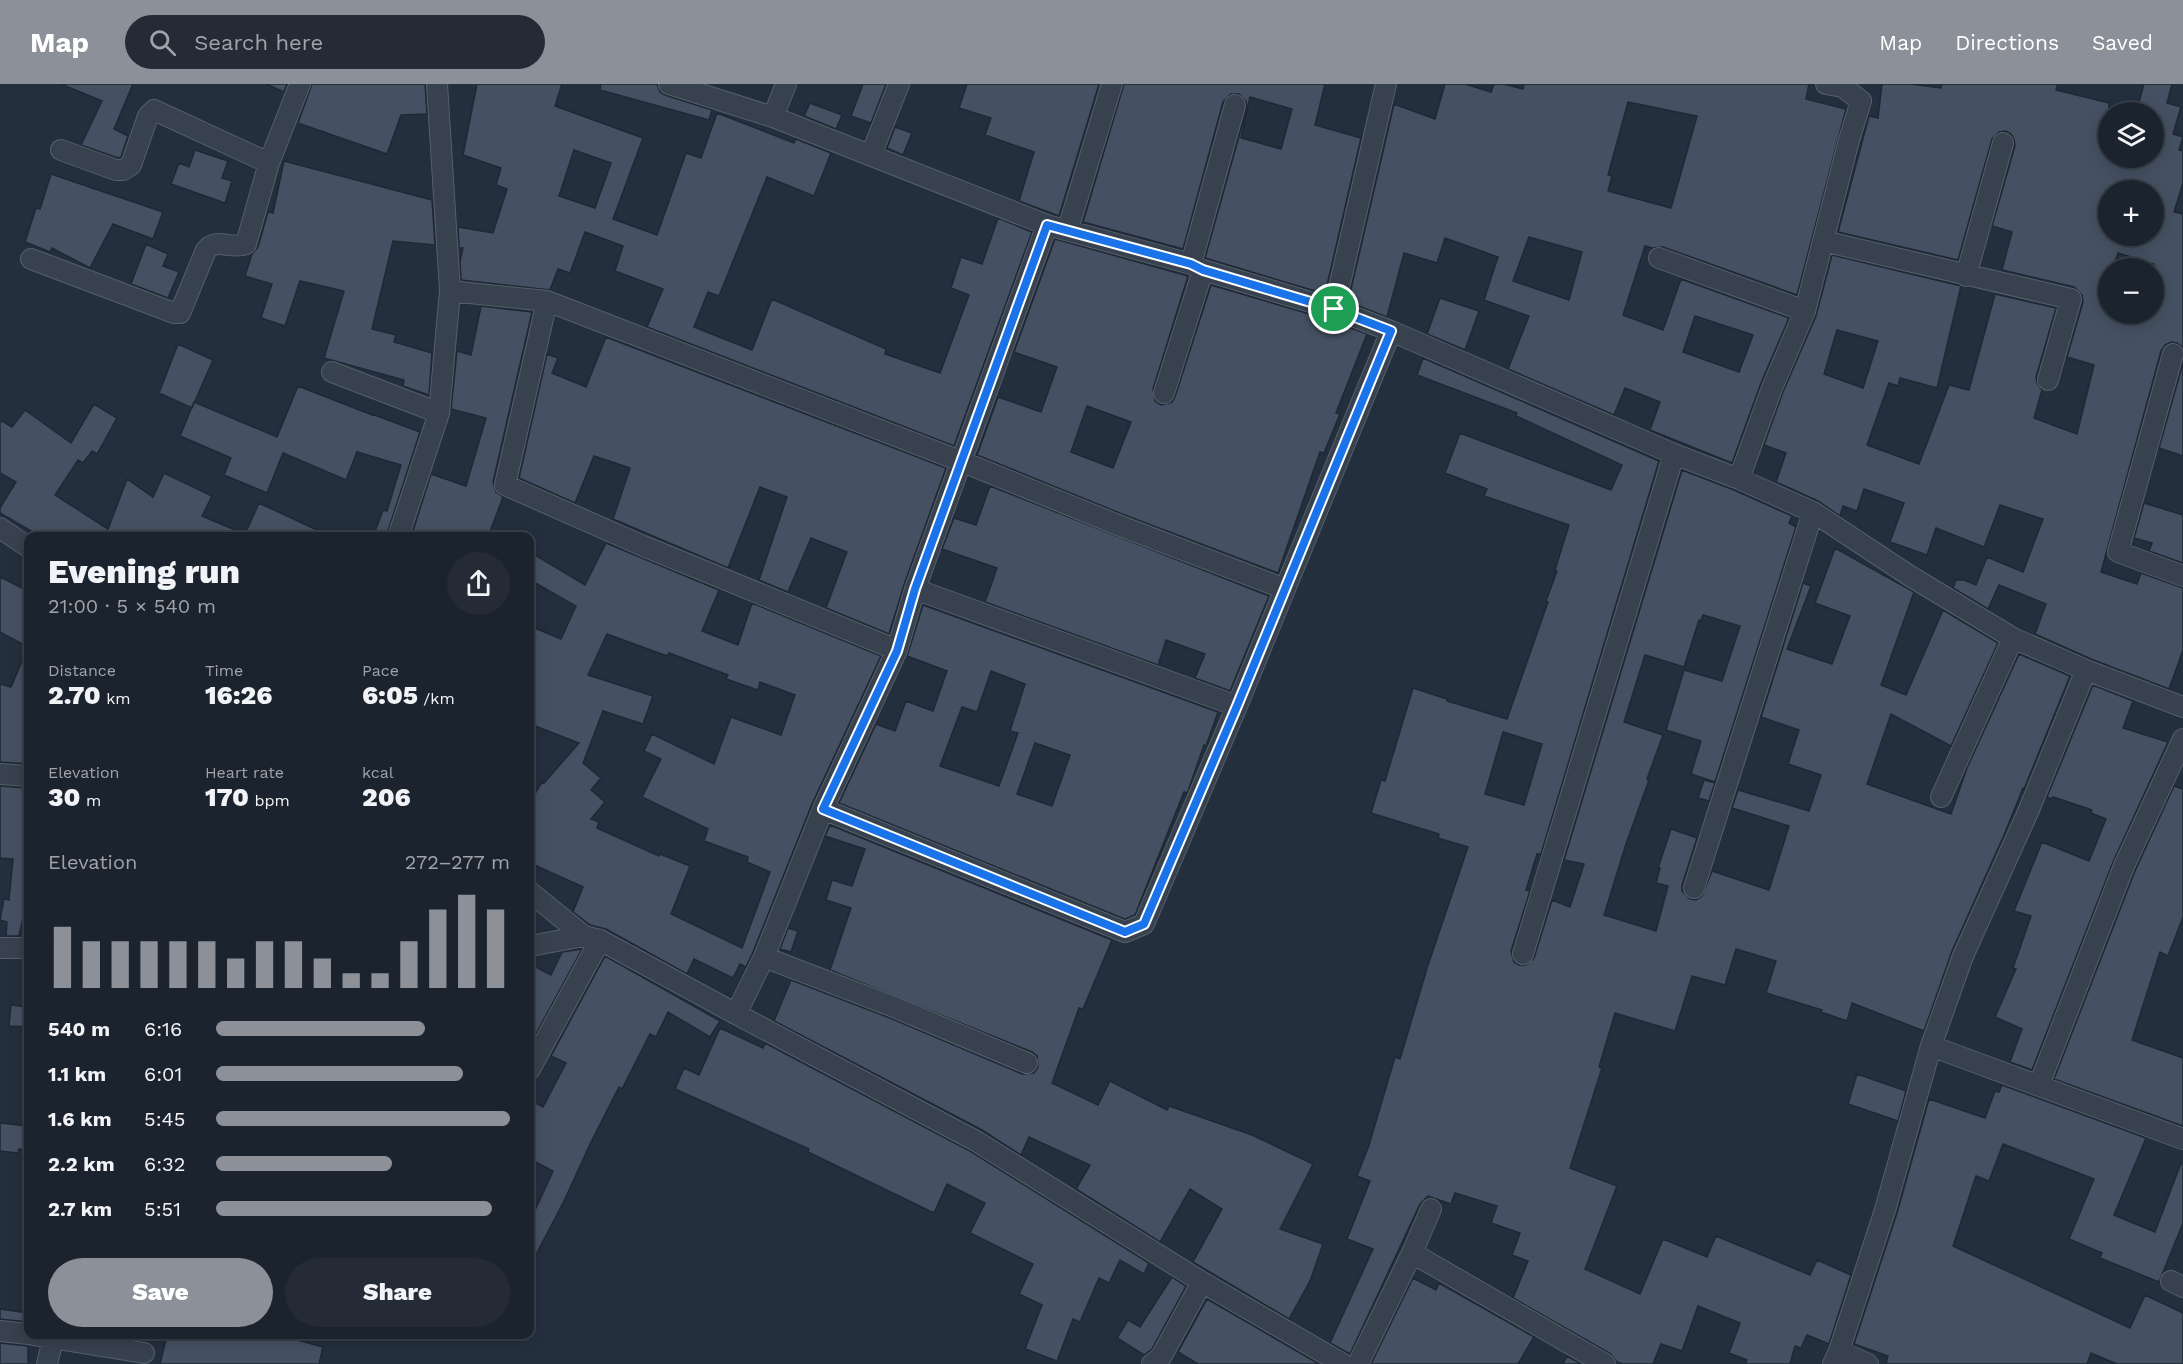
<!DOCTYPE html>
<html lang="en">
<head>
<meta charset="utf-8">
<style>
  :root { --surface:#1b232e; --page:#242b36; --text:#f1f3f6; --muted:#a0a4aa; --line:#39404a; --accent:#8c9099 }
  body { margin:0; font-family:"Work Sans",sans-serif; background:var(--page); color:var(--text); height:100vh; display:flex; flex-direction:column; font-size:22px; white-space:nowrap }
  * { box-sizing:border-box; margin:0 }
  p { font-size:20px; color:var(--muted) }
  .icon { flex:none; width:33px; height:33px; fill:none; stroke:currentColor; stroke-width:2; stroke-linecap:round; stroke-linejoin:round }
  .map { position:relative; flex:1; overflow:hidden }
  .drawer { position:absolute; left:24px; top:448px; width:510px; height:807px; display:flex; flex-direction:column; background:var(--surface); border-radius:12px; box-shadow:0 3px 15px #0003,0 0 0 2px var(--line) }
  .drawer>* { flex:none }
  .buttons { position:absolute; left:2098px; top:18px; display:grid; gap:12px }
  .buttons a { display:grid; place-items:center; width:66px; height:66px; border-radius:50%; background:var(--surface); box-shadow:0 3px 15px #0003,0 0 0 2px var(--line); font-size:30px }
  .pin { position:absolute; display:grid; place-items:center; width:51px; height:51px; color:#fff; margin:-26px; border:3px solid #fff; border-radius:50%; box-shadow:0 2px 6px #0007 }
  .round { display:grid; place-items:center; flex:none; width:63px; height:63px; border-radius:32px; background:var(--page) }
  .overview { display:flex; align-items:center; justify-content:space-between; height:102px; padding:0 24px }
  h1 { font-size:33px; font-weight:800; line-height:45px }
  .figures { display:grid; grid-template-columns:repeat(3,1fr); gap:9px; height:102px; padding:6px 24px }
  .figures div { display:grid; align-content:center }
  .figures b { font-size:26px; font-weight:800 }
  .figures small { font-size:16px; font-weight:400 }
  .figures p { font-size:16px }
  .chart { height:168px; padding:12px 24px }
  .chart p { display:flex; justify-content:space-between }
  .chart svg { width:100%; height:108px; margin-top:6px; stroke:var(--accent); stroke-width:6 }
  .button { display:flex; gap:12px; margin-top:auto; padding:12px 24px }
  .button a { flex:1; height:69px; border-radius:36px; background:var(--accent); color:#fff; font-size:24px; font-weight:800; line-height:69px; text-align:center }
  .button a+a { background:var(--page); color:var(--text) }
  ul { padding:0 24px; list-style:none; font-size:20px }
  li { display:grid; grid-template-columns:96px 72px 1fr; align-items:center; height:45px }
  li i { height:15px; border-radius:8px; background:var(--accent) }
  header { display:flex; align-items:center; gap:36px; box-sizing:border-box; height:84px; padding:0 30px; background:var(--accent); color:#fff }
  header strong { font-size:28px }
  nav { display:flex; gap:33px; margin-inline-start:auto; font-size:21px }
  .search { width:420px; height:54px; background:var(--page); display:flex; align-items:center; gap:15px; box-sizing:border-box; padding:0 21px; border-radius:33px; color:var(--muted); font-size:22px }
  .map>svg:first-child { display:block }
  .building { fill:#455162; stroke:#1f2835; stroke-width:1.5; fill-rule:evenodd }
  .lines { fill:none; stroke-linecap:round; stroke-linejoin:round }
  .street-casing { stroke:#565f6c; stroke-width:22 }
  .street { stroke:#38414e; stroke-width:20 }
  .route-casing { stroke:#fff; stroke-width:12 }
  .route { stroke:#1a73e8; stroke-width:8 }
</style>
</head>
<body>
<header>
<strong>Map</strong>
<div class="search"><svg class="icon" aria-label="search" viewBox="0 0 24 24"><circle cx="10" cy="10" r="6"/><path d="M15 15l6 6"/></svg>Search here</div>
<nav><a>Map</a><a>Directions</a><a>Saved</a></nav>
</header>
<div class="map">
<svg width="2183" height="1280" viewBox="0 0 2183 1280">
  <rect width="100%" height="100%" fill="#242f3e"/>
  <path class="building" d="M 61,0 L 133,0 L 114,45 L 128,52 L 121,73 L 118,74 L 81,61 L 102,17 Z
    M 266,0 L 287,0 L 284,8 Z
    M 312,0 L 425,0 L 427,30 L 401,31 L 387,70 L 298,39 Z
    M 477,0 L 562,0 L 555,22 L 643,54 L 613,135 L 657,151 L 686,69 L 701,74 L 717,29 L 794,59 L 796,55 L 831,69 L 814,112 L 767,93 L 719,212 L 708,208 L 694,243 L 752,266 L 772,215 L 886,265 L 885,270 L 940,289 L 969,211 L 951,204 L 961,173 L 982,180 L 998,134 L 1032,148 L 954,362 L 647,243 L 663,205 L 615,187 L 623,162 L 585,148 L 570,189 L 558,185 L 550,206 L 461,196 L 460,177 L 463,164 L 459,164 L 458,143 L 493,149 L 507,105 L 496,101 L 501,84 L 463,71 ZM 574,66 L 611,79 L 595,124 L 559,112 Z
    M 601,0 L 657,0 L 660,8 L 665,11 L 712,26 L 709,36 L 600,6 Z
    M 863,0 L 886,0 L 871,39 L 851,32 Z
    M 967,0 L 1099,0 L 1059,132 L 1019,117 L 1034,68 L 985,51 L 991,34 L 959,24 Z
    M 1124,0 L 1325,0 L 1315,41 L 1361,54 L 1325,210 L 1205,174 L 1247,24 L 1246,17 L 1239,10 L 1231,10 L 1223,18 L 1183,165 L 1083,138 ZM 1250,13 L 1292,25 L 1281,65 L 1241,54 Z
    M 1445,0 L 1465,0 L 1491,8 L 1494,0 L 1504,0 L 1523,5 L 1524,0 L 1809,0 L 1806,15 L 1846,25 L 1797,211 L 1663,163 L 1652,164 L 1645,162 L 1623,231 L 1663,246 L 1681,195 L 1789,234 L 1761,299 L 1732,379 L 1650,346 L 1660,318 L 1625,304 L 1614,331 L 1508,285 L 1529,232 L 1484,216 L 1498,173 L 1445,154 L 1437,179 L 1404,169 L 1387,233 L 1348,218 L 1394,20 L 1435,35 ZM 1628,18 L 1697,32 L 1671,124 L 1608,107 L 1612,92 L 1608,91 ZM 1529,153 L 1582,168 L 1569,216 L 1513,197 ZM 1695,232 L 1753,251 L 1739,288 L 1683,268 Z
    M 1882,0 L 1911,0 L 1941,4 L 1942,0 L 2058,0 L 2056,6 L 2109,19 L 2109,74 L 2154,74 L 2154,28 L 2136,28 L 2144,0 L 2172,0 L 2167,19 L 2181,23 L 2173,50 L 2183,53 L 2179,66 L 2183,67 L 2183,99 L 2174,128 L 2183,130 L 2183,264 L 2177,259 L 2171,258 L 2165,261 L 2161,267 L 2101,488 L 2137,500 L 2141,489 L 2183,504 L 2183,566 L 2169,605 L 2091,575 L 2035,550 L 2046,520 L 1999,501 L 1988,525 L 1953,504 L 1956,496 L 1964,496 L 1976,501 L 1987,473 L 2023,488 L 2043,435 L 2000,421 L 1984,463 L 1936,444 L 1927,471 L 1890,458 L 1904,419 L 1864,405 L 1857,427 L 1843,422 L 1840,432 L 1818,417 L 1776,398 L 1786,369 L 1764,361 L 1783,308 L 1816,232 L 1832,171 L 1961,202 L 1937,304 L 1900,294 L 1898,302 L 1889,299 L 1867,361 L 1919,380 L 1949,301 L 1969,306 L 1995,210 L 2056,224 L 2036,293 L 2037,299 L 2042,306 L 2034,334 L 2077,350 L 2094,281 L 2067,273 L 2083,218 L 2082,211 L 2074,203 L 2002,186 L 2012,148 L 1992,142 L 2015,62 L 2014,55 L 2011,50 L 2006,47 L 1999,48 L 1992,55 L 1958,176 L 1838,148 L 1869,32 L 1878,34 ZM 2109,106 L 2154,106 L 2154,152 L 2109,152 ZM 2118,169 L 2154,180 L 2154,230 L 2109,230 L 2109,184 L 2113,184 ZM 1837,246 L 1878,257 L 1863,304 L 1824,290 Z
    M 810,19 L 842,31 L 836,45 L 804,32 Z
    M 895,43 L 912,49 L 903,71 L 887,64 Z
    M 195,66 L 228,77 L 222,94 L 232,97 L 225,119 L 171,100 L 179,79 L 189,83 Z
    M 284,77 L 432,116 L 435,161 L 393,157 L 372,245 L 396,251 L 394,258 L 432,269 L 429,311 L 403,302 L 404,296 L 324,274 L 344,207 L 300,197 L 285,242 L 261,234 L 272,200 L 245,192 L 252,170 L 258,163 L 268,128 L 273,129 Z
    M 51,90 L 163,128 L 153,155 L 113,140 L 90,184 L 52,164 L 50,168 L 25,158 L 36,124 L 40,125 Z
    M 1055,155 L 1188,192 L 1153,305 L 1155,317 L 1161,321 L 1172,318 L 1175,313 L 1211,201 L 1330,236 L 1367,250 L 1336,329 L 1340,330 L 1324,369 L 1320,368 L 1278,489 L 1122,430 L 977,371 L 998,313 L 1041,328 L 1057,283 L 1014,268 ZM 1087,322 L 1131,338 L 1113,384 L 1071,368 Z
    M 146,160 L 168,170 L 163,182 L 179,188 L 168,214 L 131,200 Z
    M 1440,214 L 1479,227 L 1465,266 L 1427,250 Z
    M 481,222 L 532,228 L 493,398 L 496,408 L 503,413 L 488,453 L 411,453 L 431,390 L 466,402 L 486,334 L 451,325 L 457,267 L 471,271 Z
    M 606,253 L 946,384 L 904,501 L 889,550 L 826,524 L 847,468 L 811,454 L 788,508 L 759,496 L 787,413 L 760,403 L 728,484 L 613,435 L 630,384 L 594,372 L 575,419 L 519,394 L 547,270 L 558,274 L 552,289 L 586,303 Z
    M 178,260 L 213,276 L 192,324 L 159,309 Z
    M 1423,274 L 1659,377 L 1541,770 L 1537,770 L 1526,806 L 1530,807 L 1511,867 L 1514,878 L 1519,881 L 1526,881 L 1534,874 L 1552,816 L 1570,823 L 1584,780 L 1564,776 L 1682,386 L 1734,406 L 1792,432 L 1789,439 L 1796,443 L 1715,698 L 1691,690 L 1701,657 L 1666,646 L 1684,586 L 1722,597 L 1740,542 L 1703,531 L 1701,537 L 1699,536 L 1684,583 L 1645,571 L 1624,638 L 1663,651 L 1647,695 L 1649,696 L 1626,760 L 1604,831 L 1656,847 L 1668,802 L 1656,799 L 1660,784 L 1658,784 L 1671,745 L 1697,754 L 1682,801 L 1682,807 L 1690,815 L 1696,816 L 1702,812 L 1712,787 L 1769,806 L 1789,742 L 1732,724 L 1738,706 L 1809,727 L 1821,691 L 1788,680 L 1799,646 L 1761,633 L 1803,499 L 1811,502 L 1787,565 L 1832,580 L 1850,532 L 1815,519 L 1835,464 L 1914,508 L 1881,601 L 1906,611 L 1943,526 L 1998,559 L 1951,662 L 1891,630 L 1867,700 L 1951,730 L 1967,684 L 2019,570 L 2070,592 L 2024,705 L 2023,704 L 2004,751 L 1952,867 L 1924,947 L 1852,919 L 1847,937 L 1821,928 L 1822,926 L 1766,909 L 1776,877 L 1736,865 L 1725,901 L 1692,892 L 1675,947 L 1615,929 L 1599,983 L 1602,984 L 1570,1084 L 1617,1102 L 1585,1185 L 1640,1210 L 1663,1155 L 1707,1173 L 1716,1152 L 1810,1191 L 1817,1176 L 1851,1191 L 1829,1260 L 1807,1251 L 1801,1264 L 1795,1262 L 1790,1280 L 1745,1280 L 1747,1276 L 1729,1269 L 1740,1239 L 1698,1222 L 1682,1267 L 1661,1260 L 1653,1280 L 1623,1280 L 1617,1278 L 1611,1270 L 1513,1214 L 1528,1177 L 1512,1171 L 1520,1149 L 1491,1139 L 1497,1122 L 1455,1109 L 1451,1120 L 1428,1112 L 1420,1120 L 1350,1270 L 1330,1259 L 1373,1165 L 1347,1155 L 1370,1097 L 1357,1092 L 1369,1061 L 1395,973 L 1400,975 L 1428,881 L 1468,763 L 1438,754 L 1439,750 L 1371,729 L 1381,696 L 1385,697 L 1413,604 L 1447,615 L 1447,617 L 1507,635 L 1548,518 L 1546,517 L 1557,487 L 1555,486 L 1569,441 L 1484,412 L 1487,405 L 1445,389 L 1460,349 L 1611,406 L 1622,381 L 1516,332 L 1517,329 L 1417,291 ZM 1503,648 L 1542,660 L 1524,721 L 1485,710 Z
    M 2183,279 L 2183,372 L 2159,364 Z
    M 298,302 L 372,331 L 372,330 L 420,348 L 386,453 L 373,453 L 383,426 L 387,427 L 401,381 L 357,368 L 346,396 L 283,369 L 267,409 L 224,391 L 231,374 L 180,352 L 194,318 L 277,353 Z
    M 94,320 L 117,334 L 97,370 L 92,367 L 83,379 L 78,376 L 55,411 L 108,445 L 127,395 L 153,413 L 164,389 L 212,412 L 202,432 L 245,450 L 259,419 L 332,453 L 41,453 L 0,429 L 0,424 L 16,398 L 0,389 L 0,336 L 12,343 L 25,326 L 71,359 Z
    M 990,402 L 1269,512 L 1230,607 L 1195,594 L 1205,570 L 1166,556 L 1158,581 L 985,518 L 997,484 L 942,465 L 954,434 L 976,441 Z
    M 2144,419 L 2183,431 L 2183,479 L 2149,467 L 2152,459 L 2134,454 Z
    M 606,459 L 719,506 L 702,547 L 738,561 L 752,519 L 881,572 L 812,720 L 753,868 L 746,883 L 740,880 L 733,894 L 694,875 L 687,890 L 606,845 L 590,841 L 573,828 L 583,803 L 530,779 L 530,718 L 542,698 L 544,699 L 579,659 L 530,640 L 530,542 L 561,555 L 576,522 L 530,496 L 530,468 L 585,501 ZM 607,550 L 667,572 L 669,569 L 728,591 L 726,595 L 758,606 L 760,598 L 795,611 L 781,651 L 731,633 L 714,680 L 652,650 L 644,667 L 661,675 L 642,713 L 708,745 L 704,757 L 748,773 L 747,778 L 770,788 L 742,864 L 671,830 L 690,782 L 660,770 L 659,772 L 597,744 L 599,738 L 591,735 L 605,718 L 591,706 L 601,694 L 583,679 L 603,627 L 643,640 L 653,612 L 588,591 Z
    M 0,493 L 28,507 L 28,680 L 0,678 L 0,600 L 11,603 L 28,563 L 0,548 Z
    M 923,521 L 1218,628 L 1206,662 L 1204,661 L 1188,707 L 1187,709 L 1184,708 L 1135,831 L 1125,835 L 1122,834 L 839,719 L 876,640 L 895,647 L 906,617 L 933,627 L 947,587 L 907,572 ZM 991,587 L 1025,600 L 1010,647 L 1018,649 L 999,702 L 940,682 L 962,623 L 977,628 ZM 1035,659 L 1070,671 L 1052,722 L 1017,710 Z
    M 2093,601 L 2133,617 L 2123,644 L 2168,658 L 2113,778 L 2032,986 L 2010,978 L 2022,945 L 1995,933 L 2016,885 L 2013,884 L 2031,832 L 2014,827 L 2042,758 L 2089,777 L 2106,735 L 2091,729 L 2092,726 L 2053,713 L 2052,715 L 2047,713 Z
    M 1704,696 L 1715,699 L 1709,717 L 1698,714 Z
    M 0,702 L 28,704 L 28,813 L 19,852 L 6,852 L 7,838 L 0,836 L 4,815 L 9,816 L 13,775 L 0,774 Z
    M 2174,702 L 2183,705 L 2183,833 L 2168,872 L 2160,868 L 2132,956 L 2183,974 L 2183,1042 L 2054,995 L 2135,787 Z
    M 830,741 L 1112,856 L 1083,925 L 1079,924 L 1052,999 L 1098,1021 L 1110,997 L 1167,1026 L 1169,1022 L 1252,1051 L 1313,1080 L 1280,1145 L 1323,1160 L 1310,1197 L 1289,1235 L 1193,1178 L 1222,1125 L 1190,1105 L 1160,1158 L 1076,1105 L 1090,1081 L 1029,1053 L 1021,1071 L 982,1046 L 774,937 L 791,896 L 890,934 L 1022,990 L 1034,989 L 1038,983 L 1037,972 L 1032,968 L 830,886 L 851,824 L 826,816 L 832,796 L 852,802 L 865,765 L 825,752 Z
    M 788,844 L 798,847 L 791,868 L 780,865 Z
    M 582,865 L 530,961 L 530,880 L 551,891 L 562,868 Z
    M 605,872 L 720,937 L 710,953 L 668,928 L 656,953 L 650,950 L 622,1005 L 619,1003 L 591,1058 L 564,1117 L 530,1182 L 530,1137 L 553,1087 L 530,1075 L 530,1016 L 543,1023 L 566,979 L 551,972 Z
    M 11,921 L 28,923 L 28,943 L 9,942 Z
    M 720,944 L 763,964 L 765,959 L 970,1067 L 1149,1179 L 1144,1190 L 1120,1176 L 1109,1199 L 1099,1194 L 1080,1238 L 1073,1235 L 1057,1277 L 1025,1265 L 1042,1221 L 1019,1210 L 1033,1180 L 970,1149 L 985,1119 L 947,1100 L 934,1129 L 808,1068 L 809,1065 L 675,1005 L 684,984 L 699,991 Z
    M 1857,990 L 1906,1007 L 1898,1037 L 1848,1020 Z
    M 2002,1001 L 2146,1054 L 2114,1131 L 2155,1148 L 2181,1079 L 2183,1080 L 2183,1139 L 2159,1198 L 2100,1174 L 2102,1169 L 2069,1155 L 2094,1095 L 2003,1060 L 1989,1097 L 1976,1092 L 1953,1162 L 2130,1244 L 2145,1211 L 2183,1229 L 2183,1280 L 2117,1280 L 2091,1269 L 2087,1280 L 1886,1280 L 1888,1272 L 1854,1260 L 1897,1129 L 1929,1015 L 1985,1034 L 1995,1007 L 1999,1008 Z
    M 0,1039 L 28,1042 L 28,1066 L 19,1065 L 18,1069 L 0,1067 Z
    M 1172,1193 L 1186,1202 L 1152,1265 L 1144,1271 L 1117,1254 L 1128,1236 L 1140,1243 Z
    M 1413,1194 L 1436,1206 L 1439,1199 L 1534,1253 L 1518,1280 L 1371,1280 Z
    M 1207,1215 L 1319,1280 L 1198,1280 L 1178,1268 Z
    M 0,1225 L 28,1229 L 28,1238 L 0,1235 Z
    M 167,1251 L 298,1251 L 297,1256 L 323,1263 L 319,1280 L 160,1280 Z
    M 0,1259 L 28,1262 L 28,1280 L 0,1280 Z
    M 1567,1272 L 1581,1280 L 1563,1280 Z"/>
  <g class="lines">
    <g class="street-casing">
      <path id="street" d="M 669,0 L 773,33 L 1047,141 L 1191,180 L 1203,186 L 1334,225 L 1391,247 L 1674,370 L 1739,395 L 1813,428 L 1910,492 L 2013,554 L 2086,586 L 2183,623
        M 773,33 L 786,0
        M 61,66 L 116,86 L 123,86 L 131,81 L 148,32 L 154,26 L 269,79
        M 871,71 L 899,0
        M 1068,145 L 1112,0
        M 1823,157 L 2071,215 L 2048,296
        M 1659,174 L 1805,227
        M 31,175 L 174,229 L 180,229 L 206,166 C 217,153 231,166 246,160 L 269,79 L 300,0
        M 1191,180 L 1235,21
        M 1966,192 L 2003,59
        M 450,207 L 547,217 L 963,378 L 1118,441 L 1285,505
        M 547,217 L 505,401 L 641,461 L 897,566
        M 1334,225 L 1386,0
        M 2173,270 L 2118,468 L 2183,492
        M 332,288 L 439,329
        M 1164,309 L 1203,186
        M 1739,395 L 1772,304 L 1805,227 L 1849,56 L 1861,17 L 1843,3 L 1826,0
        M 0,444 L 28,463
        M 398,453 L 439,329 L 450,207 L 437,0
        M 915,505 L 1237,622
        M 0,690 L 28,692
        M 1941,713 L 2013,554
        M 823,725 L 1125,848 L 1144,840 L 1237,622 L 1391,247
        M 1694,804 L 1813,428
        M 530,808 L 584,852 L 600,856 L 736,930 L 976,1057 L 1202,1198 L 1343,1280
        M 530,862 L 584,852
        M 0,864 L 28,864
        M 1523,870 L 1674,370
        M 764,873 L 894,923 L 1027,979
        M 736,930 L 764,873 L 823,725 L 897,566 L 915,505 L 1047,141
        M 1931,962 L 2183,1055
        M 530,985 L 600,856
        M 2039,1001 L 2124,782 L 2183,655
        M 1412,1169 L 1605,1280
        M 2171,1197 L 2183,1203
        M 0,1247 L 28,1250
        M 33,1251 L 144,1269
        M 1839,1267 L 1868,1280
        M 47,1280 L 54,1251
        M 1152,1280 L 1161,1273 L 1202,1198
        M 1358,1280 L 1412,1169 L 1431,1125
        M 1833,1280 L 1839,1267 L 1885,1126 L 1931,962 L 1963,872 L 2028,728 L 2086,586"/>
    </g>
    <use href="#street" class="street"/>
  </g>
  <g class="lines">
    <g class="route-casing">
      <path id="route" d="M 1047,141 L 1191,180 L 1203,186 L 1334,225 L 1391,247 L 1237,622 L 1144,840 L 1125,848 L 823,725 L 897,567 L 915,505 Z"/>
    </g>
    <use href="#route" class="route"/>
  </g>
</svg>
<div class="buttons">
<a><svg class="icon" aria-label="layers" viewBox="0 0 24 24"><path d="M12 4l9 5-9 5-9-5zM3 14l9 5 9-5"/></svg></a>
<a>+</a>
<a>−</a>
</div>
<div class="pin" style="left:1334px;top:225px;background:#1e9e55"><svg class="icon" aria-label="arrive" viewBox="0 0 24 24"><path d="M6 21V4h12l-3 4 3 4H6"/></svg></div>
<section class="drawer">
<div class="overview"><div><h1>Evening run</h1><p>21:00 · 5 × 540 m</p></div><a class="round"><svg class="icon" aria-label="share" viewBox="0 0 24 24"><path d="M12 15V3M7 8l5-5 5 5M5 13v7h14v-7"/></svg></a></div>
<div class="figures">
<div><p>Distance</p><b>2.70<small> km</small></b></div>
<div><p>Time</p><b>16:26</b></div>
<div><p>Pace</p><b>6:05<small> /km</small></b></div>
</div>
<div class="figures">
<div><p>Elevation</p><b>30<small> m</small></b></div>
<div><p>Heart rate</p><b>170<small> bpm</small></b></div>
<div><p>kcal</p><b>206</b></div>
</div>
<div class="chart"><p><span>Elevation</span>272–277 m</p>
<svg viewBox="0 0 160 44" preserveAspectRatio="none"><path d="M5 44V19M15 44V25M25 44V25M35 44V25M45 44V25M55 44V25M65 44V32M75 44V25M85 44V25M95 44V32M105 44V38M115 44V38M125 44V25M135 44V12M145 44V6M155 44V12"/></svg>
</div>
<ul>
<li><b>540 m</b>6:16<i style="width:71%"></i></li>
<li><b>1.1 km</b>6:01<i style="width:84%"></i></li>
<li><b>1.6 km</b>5:45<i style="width:100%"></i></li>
<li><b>2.2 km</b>6:32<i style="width:60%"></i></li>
<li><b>2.7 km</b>5:51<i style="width:94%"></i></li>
</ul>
<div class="button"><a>Save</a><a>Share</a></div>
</section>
</div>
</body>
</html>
